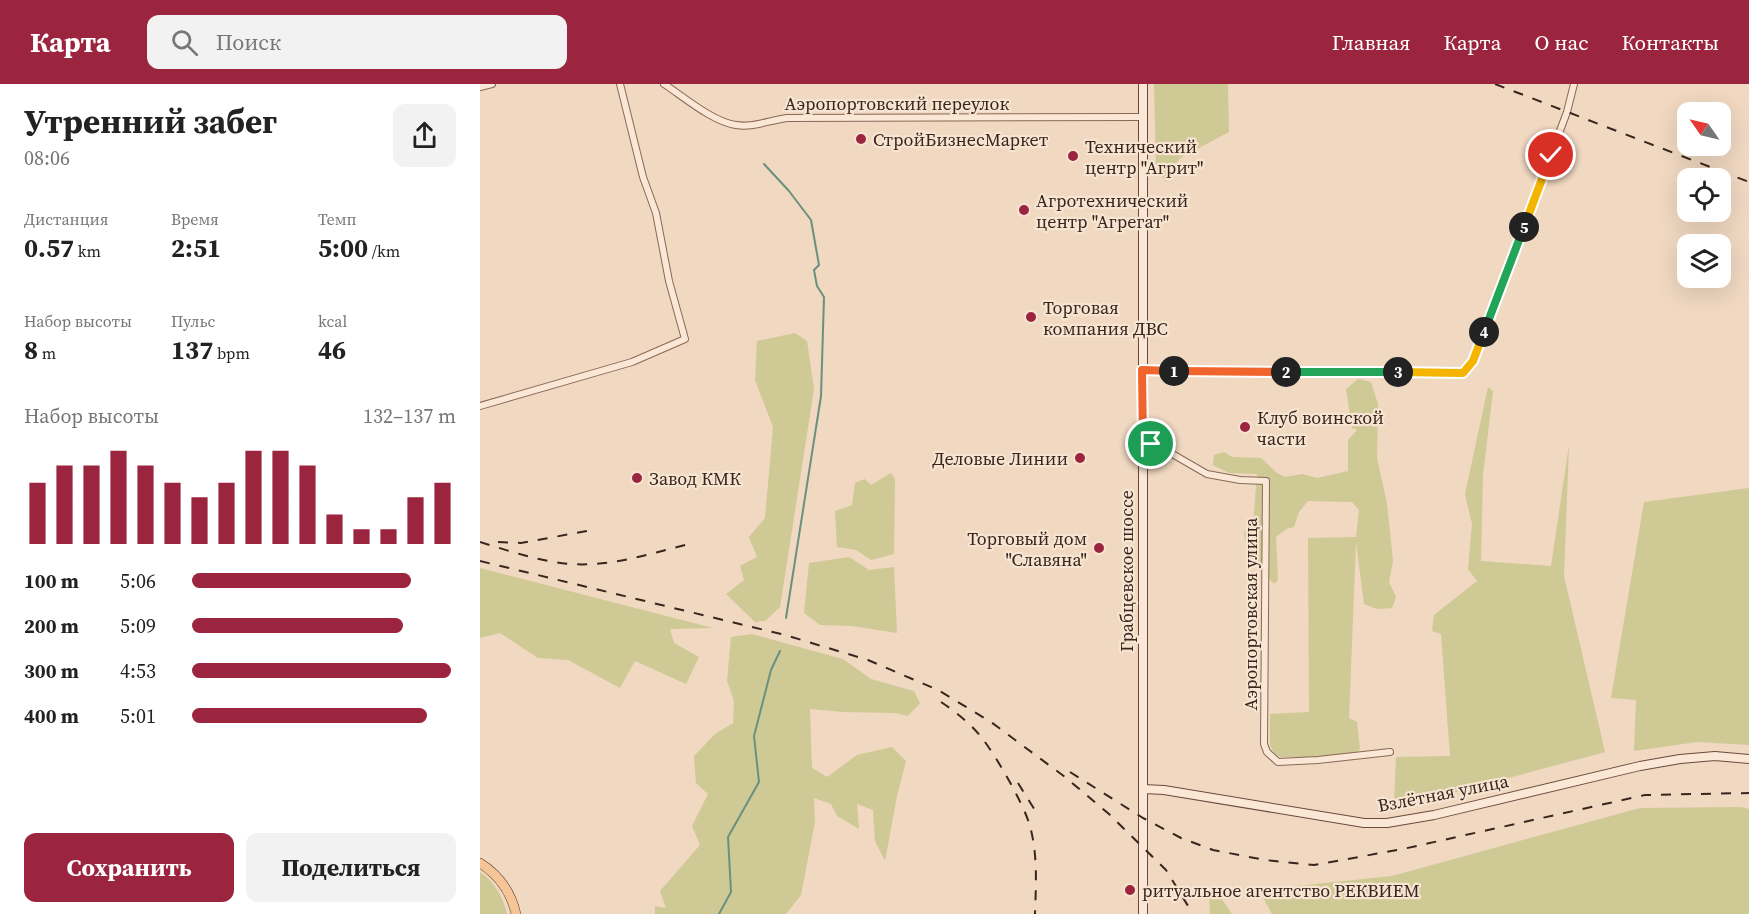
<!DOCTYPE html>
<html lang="ru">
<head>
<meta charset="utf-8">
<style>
  :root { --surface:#fff; --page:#f2f2f2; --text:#222; --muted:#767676; --accent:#9b253e }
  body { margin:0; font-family:"Source Serif 4",serif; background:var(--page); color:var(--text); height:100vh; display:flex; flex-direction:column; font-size:22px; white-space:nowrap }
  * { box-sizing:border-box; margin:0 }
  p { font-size:20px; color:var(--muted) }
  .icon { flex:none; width:33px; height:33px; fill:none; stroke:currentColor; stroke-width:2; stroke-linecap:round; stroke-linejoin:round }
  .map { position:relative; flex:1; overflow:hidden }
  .details { display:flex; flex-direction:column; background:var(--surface); width:480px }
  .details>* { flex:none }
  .needle { width:39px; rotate:304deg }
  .fabs { position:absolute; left:1197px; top:18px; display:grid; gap:12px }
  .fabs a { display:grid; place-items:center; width:54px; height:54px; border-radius:12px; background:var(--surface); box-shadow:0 6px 24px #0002; font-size:30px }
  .pin { position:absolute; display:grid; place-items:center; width:51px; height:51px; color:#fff; margin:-26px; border:3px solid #fff; border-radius:50%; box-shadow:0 2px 6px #0007 }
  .km { position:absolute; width:30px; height:30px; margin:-15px; border-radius:50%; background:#222; color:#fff; font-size:16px; line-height:30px; text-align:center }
  .round { display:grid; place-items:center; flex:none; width:63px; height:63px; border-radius:12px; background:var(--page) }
  .head { display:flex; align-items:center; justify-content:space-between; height:102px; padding:0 24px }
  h1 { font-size:33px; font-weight:700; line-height:45px }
  .metrics { display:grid; grid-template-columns:repeat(3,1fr); gap:9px; height:102px; padding:6px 24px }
  .metrics div { display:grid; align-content:center }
  .metrics b { font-size:26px; font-weight:700 }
  .metrics small { font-size:16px; font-weight:400 }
  .metrics p { font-size:16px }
  .chart { height:168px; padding:12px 24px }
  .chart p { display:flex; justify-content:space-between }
  .chart svg { width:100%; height:108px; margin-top:6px; stroke:var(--accent); stroke-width:6 }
  .button { display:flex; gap:12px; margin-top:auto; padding:12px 24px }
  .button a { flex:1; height:69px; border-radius:12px; background:var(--accent); color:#fff; font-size:24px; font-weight:700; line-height:69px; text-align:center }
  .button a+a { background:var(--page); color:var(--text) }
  ul { padding:0 24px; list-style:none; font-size:20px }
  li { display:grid; grid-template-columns:96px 72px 1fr; align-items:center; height:45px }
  li i { height:15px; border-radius:8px; background:var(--accent) }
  header { display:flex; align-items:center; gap:36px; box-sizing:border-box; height:84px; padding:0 30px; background:var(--accent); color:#fff }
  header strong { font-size:28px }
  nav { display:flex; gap:33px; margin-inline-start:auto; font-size:21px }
  .search { width:420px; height:54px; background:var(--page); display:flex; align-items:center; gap:15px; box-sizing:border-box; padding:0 21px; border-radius:12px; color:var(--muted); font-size:22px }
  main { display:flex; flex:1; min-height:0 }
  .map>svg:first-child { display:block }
  .green { fill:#cec995 }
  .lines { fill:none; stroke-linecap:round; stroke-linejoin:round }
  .stream { stroke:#6a907f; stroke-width:2 }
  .street-casing { stroke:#8a6858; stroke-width:8 }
  .secondary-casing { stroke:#6c493b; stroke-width:10 }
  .primary-casing { stroke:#57382c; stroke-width:10 }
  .street { stroke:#fae7d5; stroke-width:6 }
  .secondary { stroke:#fae7d5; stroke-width:8 }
  .primary { stroke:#f5c497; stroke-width:9 }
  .rail { stroke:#39251d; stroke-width:2; stroke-dasharray:10 10; stroke-linecap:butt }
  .split-1-casing { stroke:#fff; stroke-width:12 }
  .split-2-casing { stroke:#fff; stroke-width:12 }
  .split-3-casing { stroke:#fff; stroke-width:12 }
  .split-4-casing { stroke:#fff; stroke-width:12 }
  .split-5-casing { stroke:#fff; stroke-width:12 }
  .split-6-casing { stroke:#fff; stroke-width:12 }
  .split-1 { stroke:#f0652b; stroke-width:8 }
  .split-2 { stroke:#f0652b; stroke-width:8 }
  .split-3 { stroke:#22a559; stroke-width:8 }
  .split-4 { stroke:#f5b400; stroke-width:8 }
  .split-5 { stroke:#22a559; stroke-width:8 }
  .split-6 { stroke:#f5b400; stroke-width:8 }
  .poi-dot { fill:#9b253e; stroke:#f7e4d1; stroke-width:2 }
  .labels { text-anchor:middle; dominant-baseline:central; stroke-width:4.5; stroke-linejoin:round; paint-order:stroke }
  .street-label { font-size:18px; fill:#39251d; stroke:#f7e4d1 }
  .poi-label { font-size:18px; fill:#39251d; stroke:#f7e4d1; text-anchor:start }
</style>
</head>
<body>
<header>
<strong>Карта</strong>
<div class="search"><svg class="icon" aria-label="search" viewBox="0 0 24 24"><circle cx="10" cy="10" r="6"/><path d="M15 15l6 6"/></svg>Поиск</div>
<nav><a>Главная</a><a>Карта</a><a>О нас</a><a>Контакты</a></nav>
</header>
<main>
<section class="details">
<div class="head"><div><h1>Утренний забег</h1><p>08:06</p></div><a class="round"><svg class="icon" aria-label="share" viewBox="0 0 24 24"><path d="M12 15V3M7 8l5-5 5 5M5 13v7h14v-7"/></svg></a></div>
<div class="metrics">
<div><p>Дистанция</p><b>0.57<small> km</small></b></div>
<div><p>Время</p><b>2:51</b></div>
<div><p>Темп</p><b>5:00<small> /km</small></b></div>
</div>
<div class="metrics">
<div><p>Набор высоты</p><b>8<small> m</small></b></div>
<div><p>Пульс</p><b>137<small> bpm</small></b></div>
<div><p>kcal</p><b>46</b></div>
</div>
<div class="chart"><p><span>Набор высоты</span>132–137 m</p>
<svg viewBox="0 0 160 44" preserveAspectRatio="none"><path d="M5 44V19M15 44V12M25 44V12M35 44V6M45 44V12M55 44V19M65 44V25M75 44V19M85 44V6M95 44V6M105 44V12M115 44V32M125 44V38M135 44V38M145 44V25M155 44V19"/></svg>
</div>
<ul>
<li><b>100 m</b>5:06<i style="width:83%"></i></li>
<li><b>200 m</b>5:09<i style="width:80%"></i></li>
<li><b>300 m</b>4:53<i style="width:98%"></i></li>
<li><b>400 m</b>5:01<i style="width:89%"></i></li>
</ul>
<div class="button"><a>Сохранить</a><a>Поделиться</a></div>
</section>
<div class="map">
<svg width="1269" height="830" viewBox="0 0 1269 830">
  <rect width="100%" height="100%" fill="#f0d8c1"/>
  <path class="green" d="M 674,0 L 748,0 L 749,48 L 700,74 L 686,98 L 676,83 Z
    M 315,249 L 327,257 L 334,305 L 300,523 L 285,537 L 275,538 L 246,510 L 264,496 L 260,482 L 277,473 L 269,453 L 285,434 L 293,343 L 275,296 L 277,257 Z
    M 878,295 L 891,298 L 898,320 L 897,374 L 907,419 L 913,477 L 909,498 L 916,513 L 912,524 L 897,525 L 884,520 L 876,458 L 869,634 L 877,638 L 880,665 L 876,669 L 840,673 L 800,673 L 794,669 L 790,661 L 790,630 L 829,628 L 828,454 L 876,453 L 879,426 L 872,418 L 828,417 L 819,428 L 814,443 L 806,445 L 796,453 L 798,496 L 794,500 C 778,483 766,473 764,448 L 773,442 L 777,390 L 749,389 L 733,381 L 734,371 L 744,368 L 752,373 L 781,374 L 797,389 L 805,393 L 822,390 L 837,394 L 868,387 L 868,356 L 877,346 L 872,344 L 866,305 Z
    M 1008,303 L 1013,307 L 1003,391 L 1001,477 L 1071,482 L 1089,361 L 1084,492 L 1125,668 L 924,722 L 914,720 L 916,673 L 970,672 L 961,550 L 952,547 L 954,531 L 997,497 L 988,485 L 992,440 L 985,410 Z
    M 411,389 L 415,395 L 414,470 L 391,476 L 376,466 L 357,463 L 355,427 L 372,421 L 375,399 L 385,395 L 391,401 Z
    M 1269,404 L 1269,661 L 1217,658 L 1154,667 L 1156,616 L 1131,614 L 1164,418 Z
    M 369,473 L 389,486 L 414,483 L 417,549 L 372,542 L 340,541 L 324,529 L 329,479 Z
    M 0,484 L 233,544 L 190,545 L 194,559 L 219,573 L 206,600 L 155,577 L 140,604 L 88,576 L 58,574 L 20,549 L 0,554 Z
    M 272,550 L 363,575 L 391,595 L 434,607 L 440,619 L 428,632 L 415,629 L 363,628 L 330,625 L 332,684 L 347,693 L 377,671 L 412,663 L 426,677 L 417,712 L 405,777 L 395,757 L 393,726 L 377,720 L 379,745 L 357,732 L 351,720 L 334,714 L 335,738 L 321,811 L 306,830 L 175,830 L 175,822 L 186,824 L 180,807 L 220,761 L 212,742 L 228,710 L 216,699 L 214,672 L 235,650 L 253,639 L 254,617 L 247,597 L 251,553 Z
    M 1261,723 L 1269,725 L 1269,830 L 792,830 L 779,806 L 912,792 L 1160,724 Z
    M 0,788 C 15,798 23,813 27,830 L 0,830 Z
    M 729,810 L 741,814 L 752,830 L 730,830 Z"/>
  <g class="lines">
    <path class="stream" d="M 284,80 L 309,107 L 331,136 L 339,181 L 334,186 L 337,202 L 344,213 L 341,312 L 306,534
      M 239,830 L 251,808 L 248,753 L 279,698 L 274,652 L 291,586 L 300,567"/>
    <g class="street-casing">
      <path id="street" d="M 184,0 C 204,13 233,38 256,41 C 272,44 291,36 307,34 L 663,33
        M 0,3 L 12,0
        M 662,287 L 983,289 L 993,277 L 1087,28 L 1094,0
        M 0,322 L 152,278 L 205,255 L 189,197 L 176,129 L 163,93 L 140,0
        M 663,358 L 682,364 L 727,390 L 760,396 L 786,397 L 784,660 L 787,668 L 798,678 L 838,676 L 910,668"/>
    </g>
    <g class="secondary-casing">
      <path id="secondary" d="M 663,0 L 663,830
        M 663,705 L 684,706 L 884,739 L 907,739 L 954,731 L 1160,682 L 1200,675 L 1235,672 L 1269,675"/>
    </g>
    <g class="primary-casing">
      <path id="primary" d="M 0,779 C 19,791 31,808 36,830"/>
    </g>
    <use href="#street" class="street"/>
    <use href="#secondary" class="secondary"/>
    <use href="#primary" class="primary"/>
    <path class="rail" d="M 1015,0 L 1269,98
      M 0,458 C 36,469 75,483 113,480 C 147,478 180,467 213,459
      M 18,458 L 41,459 L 107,447
      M 0,477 L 305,551 L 388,576 L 458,606 L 511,638 L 585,693 L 629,730 L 686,786 L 713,830
      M 461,618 C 476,628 491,640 502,654 C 516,672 542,717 549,739 C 558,768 556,800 555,830
      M 590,688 L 663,734 L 701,754 L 733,766 L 785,776 L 834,781 L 923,765 L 1165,711 L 1269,709
      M 538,699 L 558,731"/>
  </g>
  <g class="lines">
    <g class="split-1-casing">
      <path id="split-1" d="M 671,360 L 663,358 L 662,286 L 694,287"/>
    </g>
    <g class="split-2-casing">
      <path id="split-2" d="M 694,287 L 806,288"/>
    </g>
    <g class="split-3-casing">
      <path id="split-3" d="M 806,288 L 918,288"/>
    </g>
    <g class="split-4-casing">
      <path id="split-4" d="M 918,288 L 983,289 L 993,277 L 1004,248"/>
    </g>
    <g class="split-5-casing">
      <path id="split-5" d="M 1004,248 L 1044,143"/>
    </g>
    <g class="split-6-casing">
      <path id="split-6" d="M 1044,143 L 1071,71"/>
    </g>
    <use href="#split-1" class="split-1"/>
    <use href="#split-2" class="split-2"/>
    <use href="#split-3" class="split-3"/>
    <use href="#split-4" class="split-4"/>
    <use href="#split-5" class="split-5"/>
    <use href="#split-6" class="split-6"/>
  </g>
  <g class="poi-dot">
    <circle cx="381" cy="55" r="6"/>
    <circle cx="593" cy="72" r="6"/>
    <circle cx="544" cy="126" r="6"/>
    <circle cx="551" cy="233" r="6"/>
    <circle cx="765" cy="343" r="6"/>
    <circle cx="600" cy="374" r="6"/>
    <circle cx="157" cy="394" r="6"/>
    <circle cx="619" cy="464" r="6"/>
    <circle cx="650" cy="806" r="6"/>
  </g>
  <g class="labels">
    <g class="street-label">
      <text x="417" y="19">Аэропортовский переулок</text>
      <text transform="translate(646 487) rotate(-90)">Грабцевское шоссе</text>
      <text transform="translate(770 530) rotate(-90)">Аэропортовская улица</text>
      <text transform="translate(963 709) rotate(-11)">Взлётная улица</text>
    </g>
    <g class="poi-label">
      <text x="393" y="55">СтройБизнесМаркет</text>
      <text x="605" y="62">Технический<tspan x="605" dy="21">центр "Агрит"</tspan></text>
      <text x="556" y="116">Агротехнический<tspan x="556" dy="21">центр "Агрегат"</tspan></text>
      <text x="563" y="223">Торговая<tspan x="563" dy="21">компания ДВС</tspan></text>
      <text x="777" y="333">Клуб воинской<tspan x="777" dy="21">части</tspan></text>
      <text x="588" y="374" text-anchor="end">Деловые Линии</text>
      <text x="169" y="394">Завод КМК</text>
      <text x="607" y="454" text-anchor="end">Торговый дом<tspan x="607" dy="21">"Славяна"</tspan></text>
      <text x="662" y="806">ритуальное агентство РЕКВИЕМ</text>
    </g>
  </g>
</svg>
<div class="fabs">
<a><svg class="needle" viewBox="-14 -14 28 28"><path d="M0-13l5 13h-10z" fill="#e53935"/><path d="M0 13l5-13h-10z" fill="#767676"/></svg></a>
<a><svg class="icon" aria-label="locate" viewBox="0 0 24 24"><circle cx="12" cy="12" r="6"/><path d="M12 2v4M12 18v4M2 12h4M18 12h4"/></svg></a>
<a><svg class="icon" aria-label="layers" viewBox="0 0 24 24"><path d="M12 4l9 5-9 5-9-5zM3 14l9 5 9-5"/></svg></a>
</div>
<div class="pin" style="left:671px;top:360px;background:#1e9e55"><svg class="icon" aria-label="arrive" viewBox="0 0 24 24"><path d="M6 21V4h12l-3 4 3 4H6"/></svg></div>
<div class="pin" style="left:1071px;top:71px;background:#d93025"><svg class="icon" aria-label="check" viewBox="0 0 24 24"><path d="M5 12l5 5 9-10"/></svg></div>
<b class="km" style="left:694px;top:287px">1</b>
<b class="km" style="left:806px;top:288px">2</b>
<b class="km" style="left:918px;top:288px">3</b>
<b class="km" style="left:1004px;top:248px">4</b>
<b class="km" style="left:1044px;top:143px">5</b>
</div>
</main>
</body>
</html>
